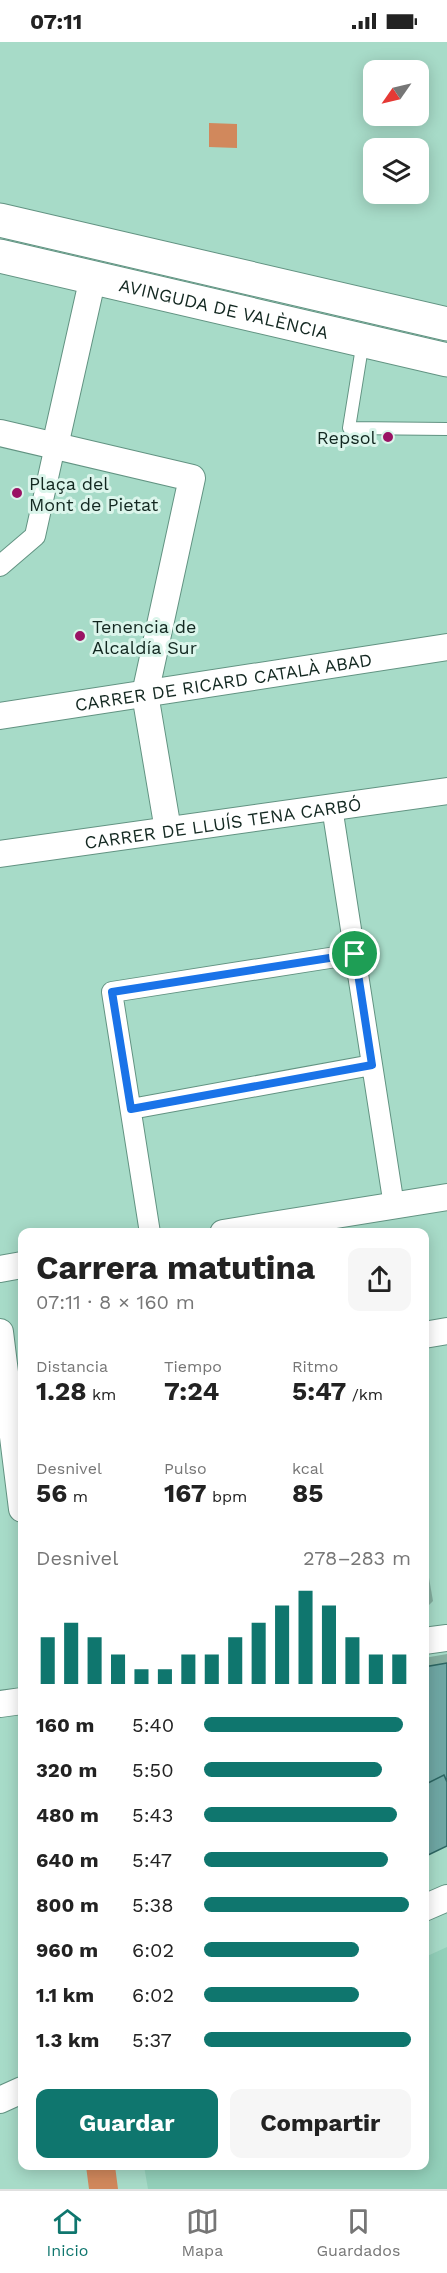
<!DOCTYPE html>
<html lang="es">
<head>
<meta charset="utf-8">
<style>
  :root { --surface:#fff; --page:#f6f6f6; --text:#222; --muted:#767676; --line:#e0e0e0; --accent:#0f766e }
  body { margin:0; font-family:"Work Sans",sans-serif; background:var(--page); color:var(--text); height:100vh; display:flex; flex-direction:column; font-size:22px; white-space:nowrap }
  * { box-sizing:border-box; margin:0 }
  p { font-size:20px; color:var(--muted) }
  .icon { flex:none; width:33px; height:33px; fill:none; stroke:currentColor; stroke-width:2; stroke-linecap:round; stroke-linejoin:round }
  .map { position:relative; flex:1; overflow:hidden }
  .panel { position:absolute; left:18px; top:1186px; width:411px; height:942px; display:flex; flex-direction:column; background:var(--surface); border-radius:12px; box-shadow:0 3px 15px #0003 }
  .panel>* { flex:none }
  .needle { width:39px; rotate:236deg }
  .fabs { position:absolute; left:363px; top:18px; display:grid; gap:12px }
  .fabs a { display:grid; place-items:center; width:66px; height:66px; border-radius:12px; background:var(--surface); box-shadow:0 3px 15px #0003; font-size:30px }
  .pin { position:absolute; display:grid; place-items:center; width:51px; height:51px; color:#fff; margin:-26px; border:3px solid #fff; border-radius:50%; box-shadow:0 2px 6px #0007 }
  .round { display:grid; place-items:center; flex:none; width:63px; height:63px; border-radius:12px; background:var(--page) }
  .headline { display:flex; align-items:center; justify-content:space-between; height:102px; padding:0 18px }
  h1 { font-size:33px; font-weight:700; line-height:45px }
  .metrics { display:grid; grid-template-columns:repeat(3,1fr); gap:9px; height:102px; padding:6px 18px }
  .metrics div { display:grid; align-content:center }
  .metrics b { font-size:26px; font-weight:700 }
  .metrics small { font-size:16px; font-weight:400 }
  .metrics p { font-size:16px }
  .chart { height:168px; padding:12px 18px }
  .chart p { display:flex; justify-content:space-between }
  .chart svg { width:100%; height:108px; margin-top:6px; stroke:var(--accent); stroke-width:6 }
  .button { display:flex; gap:12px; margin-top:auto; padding:12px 18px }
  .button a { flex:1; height:69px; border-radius:12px; background:var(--accent); color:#fff; font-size:24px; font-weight:700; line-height:69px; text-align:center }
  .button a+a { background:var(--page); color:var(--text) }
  ul { padding:0 18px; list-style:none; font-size:20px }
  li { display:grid; grid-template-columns:96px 72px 1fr; align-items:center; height:45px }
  li i { height:15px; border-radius:8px; background:var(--accent) }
  .status { display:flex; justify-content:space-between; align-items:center; height:42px; padding:0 30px; background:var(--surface); direction:ltr }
  .status svg { height:16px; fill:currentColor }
  .tab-bar { display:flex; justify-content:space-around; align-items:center; height:84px; border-top:2px solid var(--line); background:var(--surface); font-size:16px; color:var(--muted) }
  .tab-bar a { display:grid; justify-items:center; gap:3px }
  .tab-bar .selected { color:var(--accent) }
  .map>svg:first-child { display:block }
  .built { fill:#93d0ba }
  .green { fill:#d1885c }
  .shadow { fill:#0003 }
  .building { fill:#6fa7a4; stroke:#2d6663; stroke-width:1.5 }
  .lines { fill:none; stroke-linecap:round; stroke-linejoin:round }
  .service-casing { stroke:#629382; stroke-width:14 }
  .pedestrian-casing { stroke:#629382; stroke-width:22 }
  .minor-casing { stroke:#629382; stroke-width:28 }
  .secondary-casing { stroke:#629382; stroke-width:35 }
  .service { stroke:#fff; stroke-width:12 }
  .pedestrian { stroke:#fff; stroke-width:20 }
  .minor { stroke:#fff; stroke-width:26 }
  .secondary { stroke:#fff; stroke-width:33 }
  .route-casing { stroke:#fff; stroke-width:12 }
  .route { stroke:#1a73e8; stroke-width:8 }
  .poi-dot { fill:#9a1264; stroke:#dbf5eb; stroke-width:2 }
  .labels { text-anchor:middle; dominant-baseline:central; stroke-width:6; stroke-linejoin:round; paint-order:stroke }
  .street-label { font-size:18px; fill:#122720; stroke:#dbf5eb }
  .poi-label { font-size:18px; fill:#122720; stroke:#dbf5eb; text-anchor:start }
</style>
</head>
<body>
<div class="status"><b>07:11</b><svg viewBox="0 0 49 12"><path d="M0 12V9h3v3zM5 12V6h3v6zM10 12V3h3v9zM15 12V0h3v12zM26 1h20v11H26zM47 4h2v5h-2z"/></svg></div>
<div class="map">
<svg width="447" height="2147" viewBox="0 0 447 2147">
  <rect width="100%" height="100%" fill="#a7dbc8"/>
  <path class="built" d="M 447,1905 L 447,2147 L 148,2147 L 144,2124 L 424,2124 L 425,1915 Z"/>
  <path class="green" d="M 209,81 L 237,82 L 237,106 L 209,105 Z
    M 86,2124 L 115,2124 L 118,2147 L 89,2147 Z"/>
  <path class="shadow" d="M 424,1507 L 433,1559 L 424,1568 Z
    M 447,1612 L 447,1803 L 424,1813 L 424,1616 Z"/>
  <path class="building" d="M 447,1621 L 447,1740 L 444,1733 L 424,1743 L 424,1625 Z
    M 444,1733 L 447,1740 L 447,1804 L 424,1815 L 424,1743 Z"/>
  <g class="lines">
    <g class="service-casing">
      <path id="service" d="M 363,299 L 349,386 L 447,387"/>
    </g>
    <g class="pedestrian-casing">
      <path id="pedestrian" d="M 0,524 L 35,494 L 55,404
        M 332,765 L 394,1164
        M 131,1067 L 372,1023
        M 150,1191 L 112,950 L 355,912"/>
    </g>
    <g class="minor-casing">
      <g id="minor">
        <path d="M 0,391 L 192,436 L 145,652 L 168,788"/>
        <path d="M 55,404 L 93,235"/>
        <path id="s1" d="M 0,674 L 447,605"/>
        <path id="s2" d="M 0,812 L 447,749"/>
        <path d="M 223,1191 L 447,1155"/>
        <path d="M 0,1227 L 22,1223"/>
        <path d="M 0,1290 L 22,1467"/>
        <path d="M 424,1293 L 447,1289"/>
        <path d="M 424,1599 L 447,1596"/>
        <path d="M 0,1662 L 22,1659"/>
        <path d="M 424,1866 L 447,1856"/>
        <path d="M 0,2058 L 22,2048"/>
      </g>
    </g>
    <g class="secondary-casing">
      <g id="secondary">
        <path d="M 0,178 L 447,282"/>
        <path id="s3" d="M 0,214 L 447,318"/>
      </g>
    </g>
    <use href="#service" class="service"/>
    <use href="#pedestrian" class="pedestrian"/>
    <use href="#minor" class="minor"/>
    <use href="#secondary" class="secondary"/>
  </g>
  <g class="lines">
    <g class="route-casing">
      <path id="route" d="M 355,912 L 372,1023 L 131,1067 L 112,950 Z"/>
    </g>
    <use href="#route" class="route"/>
  </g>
  <g class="poi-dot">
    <circle cx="388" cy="395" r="6"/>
    <circle cx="17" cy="451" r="6"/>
    <circle cx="80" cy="594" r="6"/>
  </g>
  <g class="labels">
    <g class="street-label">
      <text stroke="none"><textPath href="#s3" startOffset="230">AVINGUDA DE VALÈNCIA</textPath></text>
      <text stroke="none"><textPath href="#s1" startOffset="226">CARRER DE RICARD CATALÀ ABAD</textPath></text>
      <text stroke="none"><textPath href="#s2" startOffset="225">CARRER DE LLUÍS TENA CARBÓ</textPath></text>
    </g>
    <g class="poi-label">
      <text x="376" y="395" text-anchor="end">Repsol</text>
      <text x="29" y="441">Plaça del<tspan x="29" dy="21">Mont de Pietat</tspan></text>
      <text x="92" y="584">Tenencia de<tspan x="92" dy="21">Alcaldía Sur</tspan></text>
    </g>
  </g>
</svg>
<div class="fabs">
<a><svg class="needle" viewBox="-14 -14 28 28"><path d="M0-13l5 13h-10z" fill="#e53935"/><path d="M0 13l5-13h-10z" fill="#767676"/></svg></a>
<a><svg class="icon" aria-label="layers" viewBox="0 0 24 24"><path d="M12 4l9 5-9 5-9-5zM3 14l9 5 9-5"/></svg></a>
</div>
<div class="pin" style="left:355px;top:912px;background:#1e9e55"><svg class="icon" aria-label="arrive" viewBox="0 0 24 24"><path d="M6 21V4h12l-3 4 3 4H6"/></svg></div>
<section class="panel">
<div class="headline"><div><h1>Carrera matutina</h1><p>07:11 · 8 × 160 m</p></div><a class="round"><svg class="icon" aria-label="share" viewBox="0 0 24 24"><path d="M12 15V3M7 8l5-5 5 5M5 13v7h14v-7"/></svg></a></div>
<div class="metrics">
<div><p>Distancia</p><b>1.28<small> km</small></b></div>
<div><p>Tiempo</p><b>7:24</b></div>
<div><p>Ritmo</p><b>5:47<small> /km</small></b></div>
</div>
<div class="metrics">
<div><p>Desnivel</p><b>56<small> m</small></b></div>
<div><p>Pulso</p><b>167<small> bpm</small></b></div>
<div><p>kcal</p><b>85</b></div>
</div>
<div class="chart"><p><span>Desnivel</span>278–283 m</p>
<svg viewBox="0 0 160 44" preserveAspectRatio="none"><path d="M5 44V25M15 44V19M25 44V25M35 44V32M45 44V38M55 44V38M65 44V32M75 44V32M85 44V25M95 44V19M105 44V12M115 44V6M125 44V12M135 44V25M145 44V32M155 44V32"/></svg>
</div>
<ul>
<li><b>160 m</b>5:40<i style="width:96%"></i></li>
<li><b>320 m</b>5:50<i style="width:86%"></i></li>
<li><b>480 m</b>5:43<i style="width:93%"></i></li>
<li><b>640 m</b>5:47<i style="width:89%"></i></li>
<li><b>800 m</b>5:38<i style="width:99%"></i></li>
<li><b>960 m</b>6:02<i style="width:75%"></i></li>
<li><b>1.1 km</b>6:02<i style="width:75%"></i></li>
<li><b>1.3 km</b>5:37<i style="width:100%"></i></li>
</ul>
<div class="button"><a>Guardar</a><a>Compartir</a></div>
</section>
</div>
<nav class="tab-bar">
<a class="selected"><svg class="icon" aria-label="home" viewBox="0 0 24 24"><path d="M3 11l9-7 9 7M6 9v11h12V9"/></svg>Inicio</a>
<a><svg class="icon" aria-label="map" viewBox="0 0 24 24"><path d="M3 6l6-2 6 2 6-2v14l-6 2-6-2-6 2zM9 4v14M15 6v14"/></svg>Mapa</a>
<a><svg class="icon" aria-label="saved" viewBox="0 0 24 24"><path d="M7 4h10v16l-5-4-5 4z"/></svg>Guardados</a>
</nav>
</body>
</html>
